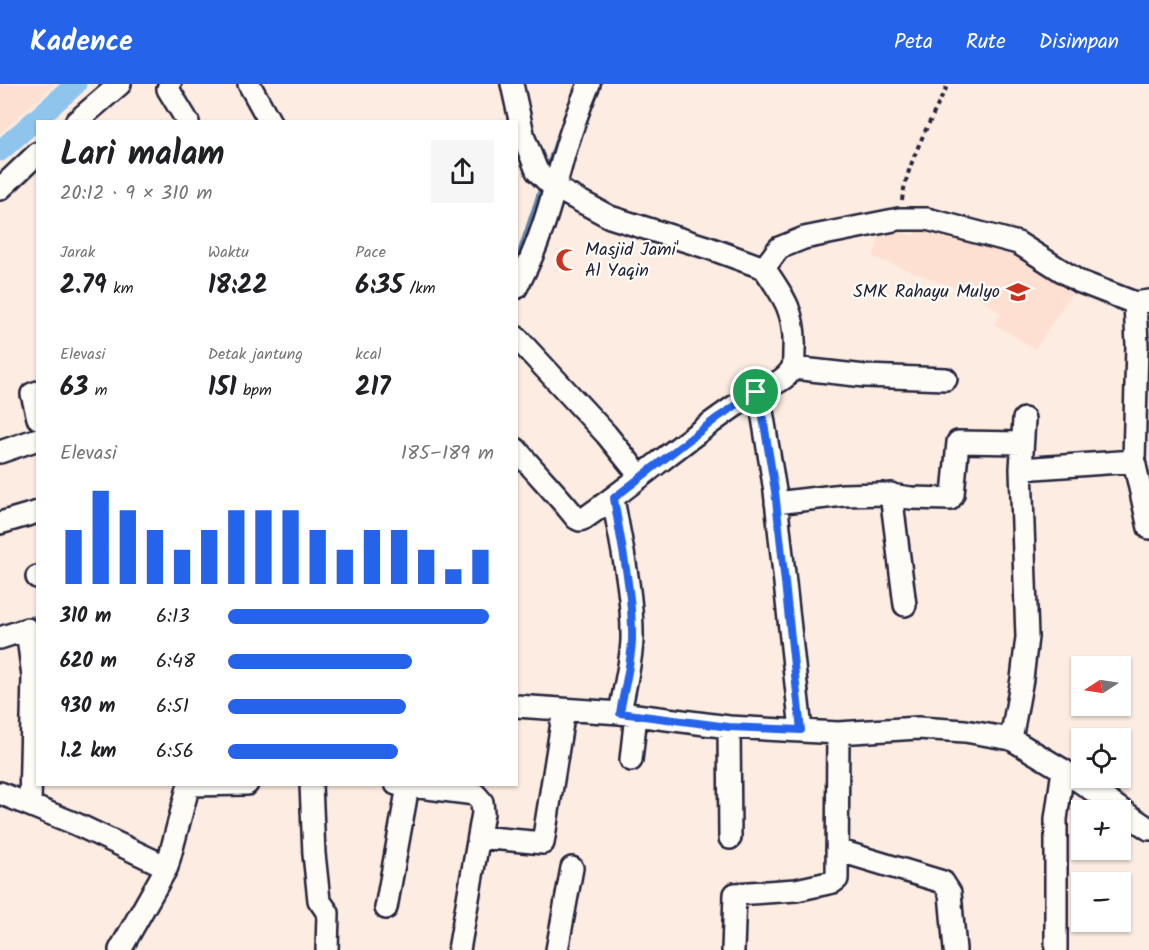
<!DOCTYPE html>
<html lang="id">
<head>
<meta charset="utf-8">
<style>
  :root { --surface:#fff; --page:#f6f6f6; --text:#202124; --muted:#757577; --accent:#2563eb }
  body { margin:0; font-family:Kalam,sans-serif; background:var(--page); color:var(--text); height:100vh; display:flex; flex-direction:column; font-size:22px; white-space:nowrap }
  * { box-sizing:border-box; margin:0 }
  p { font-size:20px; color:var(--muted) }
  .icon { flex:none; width:33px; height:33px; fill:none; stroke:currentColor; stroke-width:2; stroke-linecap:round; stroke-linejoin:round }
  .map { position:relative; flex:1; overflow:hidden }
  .side { position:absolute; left:36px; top:36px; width:482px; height:666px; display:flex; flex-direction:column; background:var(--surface); border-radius:0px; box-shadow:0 2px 4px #0004 }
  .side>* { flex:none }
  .needle { width:39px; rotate:258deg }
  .tools { position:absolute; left:1071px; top:572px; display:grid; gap:12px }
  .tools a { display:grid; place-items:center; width:60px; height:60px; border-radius:0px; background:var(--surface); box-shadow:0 2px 4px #0004; font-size:30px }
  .pin { position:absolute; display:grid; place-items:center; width:51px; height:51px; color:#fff; margin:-26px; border:3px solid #fff; border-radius:50%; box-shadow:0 2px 6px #0007 }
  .round { display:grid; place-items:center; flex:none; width:63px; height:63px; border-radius:0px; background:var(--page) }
  .overview { display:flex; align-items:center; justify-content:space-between; height:102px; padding:0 24px }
  h1 { font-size:33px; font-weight:700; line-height:45px }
  .stats { display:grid; grid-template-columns:repeat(3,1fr); gap:9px; height:102px; padding:6px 24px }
  .stats div { display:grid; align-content:center }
  .stats b { font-size:26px; font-weight:700 }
  .stats small { font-size:16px; font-weight:400 }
  .stats p { font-size:16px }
  .chart { height:168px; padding:12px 24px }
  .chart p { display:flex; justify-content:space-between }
  .chart svg { width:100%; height:108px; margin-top:6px; stroke:var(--accent); stroke-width:6 }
  ul { padding:0 24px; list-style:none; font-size:20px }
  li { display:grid; grid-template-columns:96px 72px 1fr; align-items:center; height:45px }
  li i { height:15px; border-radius:8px; background:var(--accent) }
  header { display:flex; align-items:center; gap:36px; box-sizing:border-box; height:84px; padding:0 30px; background:var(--accent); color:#fff }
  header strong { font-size:28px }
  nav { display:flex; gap:33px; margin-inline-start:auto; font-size:21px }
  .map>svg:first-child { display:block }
  .built { fill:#fde0d2 }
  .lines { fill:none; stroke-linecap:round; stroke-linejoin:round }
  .stream { stroke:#6384a6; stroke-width:6 }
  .canal { stroke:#8fc5ed; stroke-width:21 }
  .minor-casing { stroke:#22223b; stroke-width:26 }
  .path { stroke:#22223b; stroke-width:4; stroke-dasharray:4.5 4.5; stroke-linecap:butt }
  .minor { stroke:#fdfcf7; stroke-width:21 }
  .route-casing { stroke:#fff; stroke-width:12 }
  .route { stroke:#2563eb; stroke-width:8 }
  .labels { text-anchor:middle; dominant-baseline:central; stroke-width:4.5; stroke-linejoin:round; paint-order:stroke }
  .poi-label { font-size:18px; fill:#22223b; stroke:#fdfcf7; text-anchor:start }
</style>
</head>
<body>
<header>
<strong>Kadence</strong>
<nav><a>Peta</a><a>Rute</a><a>Disimpan</a></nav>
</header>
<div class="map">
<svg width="1149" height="866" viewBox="0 0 1149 866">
  <rect width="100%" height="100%" fill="#fdece1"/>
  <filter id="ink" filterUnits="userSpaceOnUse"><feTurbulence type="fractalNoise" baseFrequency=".0167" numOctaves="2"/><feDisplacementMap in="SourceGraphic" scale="12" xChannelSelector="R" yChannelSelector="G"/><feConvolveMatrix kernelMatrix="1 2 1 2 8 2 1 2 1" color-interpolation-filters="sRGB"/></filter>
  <g filter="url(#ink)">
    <path class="built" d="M 0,0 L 54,0 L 0,50 Z
      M 919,138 L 1017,165 L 1077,201 L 1035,265 L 994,240 L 1001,230 L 982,214 L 873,173 L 883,142 L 914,152 Z"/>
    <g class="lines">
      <path class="stream" d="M 546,90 L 558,54
        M 516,181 L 543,100
        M 24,537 L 38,533"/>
      <path class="canal" d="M 0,67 L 76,0"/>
      <g class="minor-casing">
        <path id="minor" d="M 170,0 L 168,5 L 188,38
          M 249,0 L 270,38
          M 512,0 L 524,54 L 537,87 L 552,102 L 610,133 L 709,164 L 764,184
          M 76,38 L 120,0
          M 0,105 L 38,69
          M 764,184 L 779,164 L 804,154 L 899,135 L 927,135 L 1018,159 L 1078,197 L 1135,219 L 1149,217
          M 516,204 C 539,164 551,118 563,74 C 570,49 579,24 589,0
          M 1135,219 L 1137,261 L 1134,377 L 1149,444
          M 516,253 L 606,350 L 640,392
          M 793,284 L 865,292 L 946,295
          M 38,308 L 32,310 L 38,334
          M 756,308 L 762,327 L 775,407 L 801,646
          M 516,365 C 536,389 557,410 576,434 L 580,436 L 585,434 C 641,395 692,349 750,312 C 764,303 783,300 792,285 C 794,281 794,273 794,267 C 796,230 785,214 764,184
          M 0,368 L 38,355
          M 1021,385 L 1134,377
          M 891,410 L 905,521
          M 613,414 C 621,461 633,509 632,556 C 631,580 624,605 620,629
          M 776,419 L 843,411 L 883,410 L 911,414 L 950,415 L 953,410 L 958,358 L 1021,359
          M 0,439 L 38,428
          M 37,493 L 38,493
          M 0,554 L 27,545 L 33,592 L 30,720
          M 516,622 L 620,629 L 729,643 L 838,649 L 918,644 L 965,647 L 1011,655 L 1063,686 L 1149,745
          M 729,643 L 730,754
          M 1011,655 L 1022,595 L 1027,553 L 1021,385 L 1024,335
          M 631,676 L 636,631
          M 311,700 L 314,770 L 319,816 L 328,829 L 327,866
          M 396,700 L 475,710 L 482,718 L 483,729 L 459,866
          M 189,701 L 247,700
          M 0,709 L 76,740 L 167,783
          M 479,753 L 543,759 L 564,626
          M 837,766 L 943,798 L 950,809 L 955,866
          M 386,824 L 408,702
          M 120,866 L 167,783 L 189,700
          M 557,866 L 572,784
          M 733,866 L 735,810 L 796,806 L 833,798 L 837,795 L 838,649
          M 1056,866 L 1056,735 L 1063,686"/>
      </g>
      <path class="path" d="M 902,116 C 908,75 931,37 948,0"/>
      <use href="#minor" class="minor"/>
    </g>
  </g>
  <g class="lines" filter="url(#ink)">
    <g class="route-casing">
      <path id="route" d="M 756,308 L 762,327 L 775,407 L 801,646 L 729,643 L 620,629 C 624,605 631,581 632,556 C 633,509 621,461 614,414 L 717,334 Z"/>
    </g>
    <use href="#route" class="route"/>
  </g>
  <defs>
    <g id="mosque-bare" transform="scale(1.8)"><path d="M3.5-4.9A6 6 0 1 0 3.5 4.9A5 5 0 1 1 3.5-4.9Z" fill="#c8321e" stroke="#fdfcf7" stroke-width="2.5" paint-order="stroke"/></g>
    <g id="school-bare" transform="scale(1.8)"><path d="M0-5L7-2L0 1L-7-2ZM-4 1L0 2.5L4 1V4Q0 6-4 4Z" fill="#c8321e" stroke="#fdfcf7" stroke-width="2.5" paint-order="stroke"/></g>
  </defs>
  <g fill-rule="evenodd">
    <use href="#mosque-bare" x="567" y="176"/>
    <use href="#school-bare" x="1018" y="208"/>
  </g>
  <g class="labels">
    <g class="poi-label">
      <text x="585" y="166">Masjid Jami'<tspan x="585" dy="21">Al Yaqin</tspan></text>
      <text x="1000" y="208" text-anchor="end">SMK Rahayu Mulyo</text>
    </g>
  </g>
</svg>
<div class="tools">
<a><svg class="needle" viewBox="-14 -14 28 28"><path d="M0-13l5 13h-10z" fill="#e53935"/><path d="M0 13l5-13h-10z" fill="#757577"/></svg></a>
<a><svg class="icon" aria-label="locate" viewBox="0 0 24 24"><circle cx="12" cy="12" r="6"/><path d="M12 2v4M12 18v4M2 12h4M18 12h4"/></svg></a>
<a>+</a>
<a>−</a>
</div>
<div class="pin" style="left:756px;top:308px;background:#1e9e55"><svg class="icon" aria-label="arrive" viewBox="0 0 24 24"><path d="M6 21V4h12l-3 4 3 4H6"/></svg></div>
<section class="side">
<div class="overview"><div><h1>Lari malam</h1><p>20:12 · 9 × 310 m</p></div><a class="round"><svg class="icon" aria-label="share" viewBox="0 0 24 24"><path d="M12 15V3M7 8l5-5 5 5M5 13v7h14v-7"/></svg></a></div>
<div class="stats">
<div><p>Jarak</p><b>2.79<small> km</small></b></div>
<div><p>Waktu</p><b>18:22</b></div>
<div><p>Pace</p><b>6:35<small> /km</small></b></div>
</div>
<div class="stats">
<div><p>Elevasi</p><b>63<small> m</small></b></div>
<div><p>Detak jantung</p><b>151<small> bpm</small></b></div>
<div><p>kcal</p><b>217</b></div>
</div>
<div class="chart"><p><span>Elevasi</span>185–189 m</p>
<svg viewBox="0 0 160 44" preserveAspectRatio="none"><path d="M5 44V22M15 44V6M25 44V14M35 44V22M45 44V30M55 44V22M65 44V14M75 44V14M85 44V14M95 44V22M105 44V30M115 44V22M125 44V22M135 44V30M145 44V38M155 44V30"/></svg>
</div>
<ul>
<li><b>310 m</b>6:13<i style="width:98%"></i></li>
<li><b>620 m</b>6:48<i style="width:69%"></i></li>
<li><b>930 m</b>6:51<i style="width:67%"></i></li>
<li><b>1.2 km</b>6:56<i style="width:64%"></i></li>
</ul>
</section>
</div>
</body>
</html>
